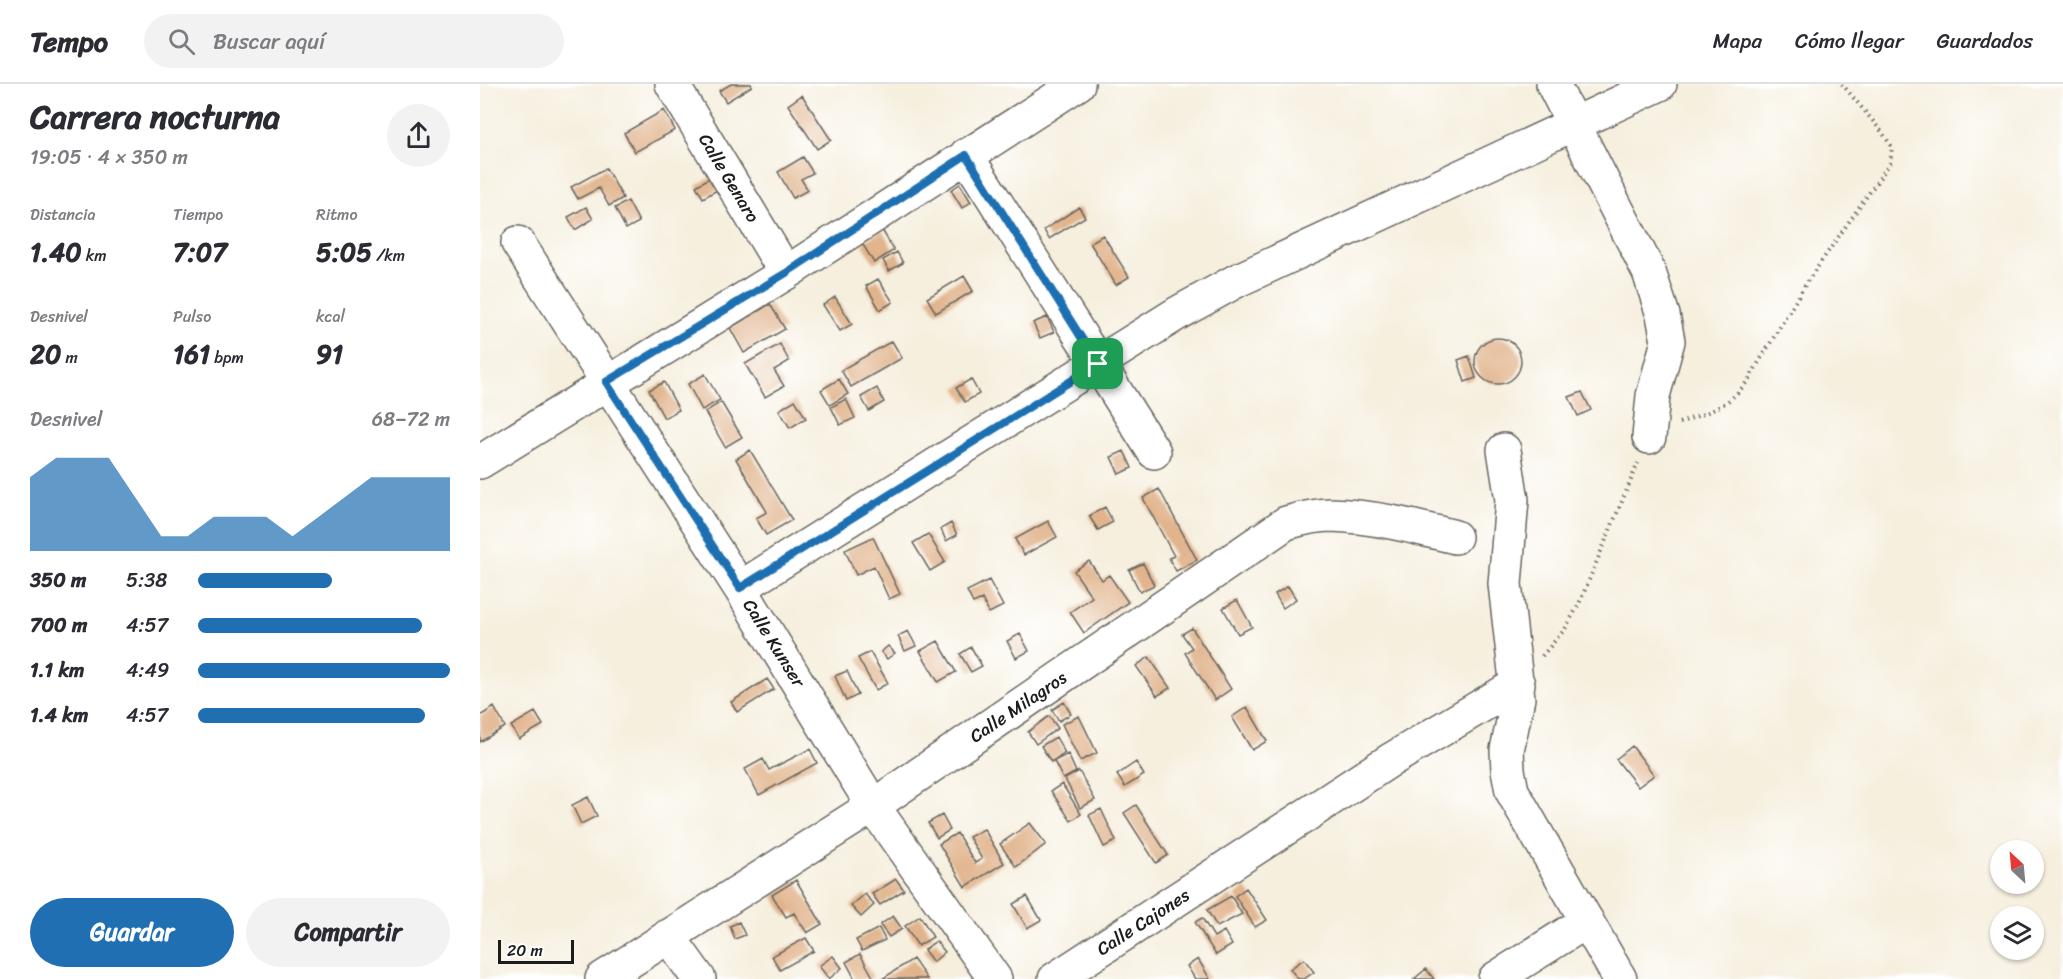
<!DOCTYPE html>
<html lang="es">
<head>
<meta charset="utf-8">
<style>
  :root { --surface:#fff; --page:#f2f2f3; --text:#2b2b33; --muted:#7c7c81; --line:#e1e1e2; --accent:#1f6fb2 }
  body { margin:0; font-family:Sriracha,sans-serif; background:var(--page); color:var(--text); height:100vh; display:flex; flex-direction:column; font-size:22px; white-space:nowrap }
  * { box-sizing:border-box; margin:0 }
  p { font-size:20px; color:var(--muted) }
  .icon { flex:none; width:33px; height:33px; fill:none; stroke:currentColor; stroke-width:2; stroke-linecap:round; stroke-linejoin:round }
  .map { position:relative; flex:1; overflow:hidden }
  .side { display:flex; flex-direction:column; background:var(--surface); width:480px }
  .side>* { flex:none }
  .needle { width:39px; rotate:334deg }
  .controls { position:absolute; left:1510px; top:756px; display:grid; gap:12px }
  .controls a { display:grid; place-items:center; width:54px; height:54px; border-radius:50%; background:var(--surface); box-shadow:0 2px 4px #0004; font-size:30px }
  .scale { position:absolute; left:18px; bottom:15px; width:76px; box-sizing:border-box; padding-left:6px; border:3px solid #1c1c1c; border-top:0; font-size:16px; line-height:21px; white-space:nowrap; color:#1c1c1c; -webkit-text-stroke:4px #fff; paint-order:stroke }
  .pin { position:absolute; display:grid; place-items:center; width:51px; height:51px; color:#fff; margin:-26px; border-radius:12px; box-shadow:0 3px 9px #0006 }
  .round { display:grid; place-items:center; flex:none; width:63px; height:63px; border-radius:32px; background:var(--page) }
  .headline { display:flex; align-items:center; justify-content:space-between; height:102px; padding:0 30px }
  h1 { font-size:33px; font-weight:800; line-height:45px }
  .metrics { display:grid; grid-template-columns:repeat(3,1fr); gap:9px; height:102px; padding:6px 30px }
  .metrics div { display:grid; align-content:center }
  .metrics b { font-size:26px; font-weight:800 }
  .metrics small { font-size:16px; font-weight:400 }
  .metrics p { font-size:16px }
  .chart { height:168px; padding:12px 30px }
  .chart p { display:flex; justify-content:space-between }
  .chart svg { width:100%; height:108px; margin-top:6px; fill:var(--accent); opacity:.7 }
  .primary-button { display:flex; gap:12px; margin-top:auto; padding:12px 30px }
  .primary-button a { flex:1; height:69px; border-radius:36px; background:var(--accent); color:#fff; font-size:24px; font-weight:800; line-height:69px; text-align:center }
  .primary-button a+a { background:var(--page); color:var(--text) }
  ul { padding:0 30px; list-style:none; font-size:20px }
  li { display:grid; grid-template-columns:96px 72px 1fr; align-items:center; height:45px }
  li i { height:15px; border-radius:8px; background:var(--accent) }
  header { display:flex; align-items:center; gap:36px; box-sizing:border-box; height:84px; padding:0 30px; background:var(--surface); border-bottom:2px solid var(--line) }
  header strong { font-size:28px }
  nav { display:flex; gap:33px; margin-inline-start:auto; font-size:21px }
  .search { width:420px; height:54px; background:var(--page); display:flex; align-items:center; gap:15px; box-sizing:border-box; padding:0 21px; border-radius:33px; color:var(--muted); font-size:22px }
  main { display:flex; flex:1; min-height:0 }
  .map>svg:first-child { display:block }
  .building { fill:#e1b48c }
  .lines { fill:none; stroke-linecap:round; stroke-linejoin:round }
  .minor-casing { stroke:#686660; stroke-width:36 }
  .path { stroke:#686660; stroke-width:4; stroke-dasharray:1.5 4.5; stroke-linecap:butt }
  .minor { stroke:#fff; stroke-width:33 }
  .route-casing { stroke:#fff; stroke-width:12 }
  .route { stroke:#1f6fb2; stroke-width:8 }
  .labels { text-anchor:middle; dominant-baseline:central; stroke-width:6; stroke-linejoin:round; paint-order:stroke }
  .street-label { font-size:18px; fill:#1c1c1c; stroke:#fff }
</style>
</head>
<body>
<header>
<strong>Tempo</strong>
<div class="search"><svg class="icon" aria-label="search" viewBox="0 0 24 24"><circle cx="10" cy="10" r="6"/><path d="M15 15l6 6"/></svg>Buscar aquí</div>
<nav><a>Mapa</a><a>Cómo llegar</a><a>Guardados</a></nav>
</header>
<main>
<section class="side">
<div class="headline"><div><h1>Carrera nocturna</h1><p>19:05 · 4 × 350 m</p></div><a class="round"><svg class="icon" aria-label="share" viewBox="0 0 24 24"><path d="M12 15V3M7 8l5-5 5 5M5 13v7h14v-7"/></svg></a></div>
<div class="metrics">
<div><p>Distancia</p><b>1.40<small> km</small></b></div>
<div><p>Tiempo</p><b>7:07</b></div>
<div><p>Ritmo</p><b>5:05<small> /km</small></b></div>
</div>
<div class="metrics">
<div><p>Desnivel</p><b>20<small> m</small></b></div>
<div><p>Pulso</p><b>161<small> bpm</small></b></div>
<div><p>kcal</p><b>91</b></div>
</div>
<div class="chart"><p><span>Desnivel</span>68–72 m</p>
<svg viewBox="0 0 160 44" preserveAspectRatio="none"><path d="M0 44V14L10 6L20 6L30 6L40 22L50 38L60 38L70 30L80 30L90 30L100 38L110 30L120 22L130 14L140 14L150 14L160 14V44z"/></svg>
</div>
<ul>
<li><b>350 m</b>5:38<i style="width:53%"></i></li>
<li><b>700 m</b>4:57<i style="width:89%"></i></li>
<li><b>1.1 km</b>4:49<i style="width:100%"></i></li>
<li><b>1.4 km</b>4:57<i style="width:90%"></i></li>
</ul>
<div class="primary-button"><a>Guardar</a><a>Compartir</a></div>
</section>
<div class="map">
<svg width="1583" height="895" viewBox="0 0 1583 895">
  <rect width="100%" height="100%" fill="#fff"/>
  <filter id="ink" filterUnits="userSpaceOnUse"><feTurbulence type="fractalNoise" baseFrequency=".0167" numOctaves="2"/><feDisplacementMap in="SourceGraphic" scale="12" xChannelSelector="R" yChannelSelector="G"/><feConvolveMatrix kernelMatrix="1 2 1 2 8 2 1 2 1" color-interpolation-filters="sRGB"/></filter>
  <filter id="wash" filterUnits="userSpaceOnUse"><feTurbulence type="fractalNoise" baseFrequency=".008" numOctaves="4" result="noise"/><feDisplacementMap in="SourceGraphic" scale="24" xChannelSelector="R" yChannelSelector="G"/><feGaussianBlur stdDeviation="1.35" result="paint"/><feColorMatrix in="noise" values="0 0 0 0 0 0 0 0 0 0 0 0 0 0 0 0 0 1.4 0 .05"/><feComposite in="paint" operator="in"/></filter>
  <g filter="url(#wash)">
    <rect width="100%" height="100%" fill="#f6efde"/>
    <g id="blocks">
      <path class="building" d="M 251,0 L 271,0 L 272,2 L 246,18 L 239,7 Z
        M 322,11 L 351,56 L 337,65 L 308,21 Z
        M 184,26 L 195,46 L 155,68 L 144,49 Z
        M 323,73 L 333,89 L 321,95 L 328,106 L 313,114 L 298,88 Z
        M 126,84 L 143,114 L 129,122 L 119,104 L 98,115 L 91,103 Z
        M 234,91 L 241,104 L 223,114 L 216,102 Z
        M 480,100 L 491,118 L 482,124 L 471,106 Z
        M 148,117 L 159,138 L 146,145 L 135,124 Z
        M 106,123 L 113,135 L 95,146 L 88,133 Z
        M 599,123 L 605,133 L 569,155 L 564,146 Z
        M 402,146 L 414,166 L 394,179 L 382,159 Z
        M 623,151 L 649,193 L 636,201 L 610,159 Z
        M 417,168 L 423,179 L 409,187 L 403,176 Z
        M 484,192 L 493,207 L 456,229 L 447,214 Z
        M 398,195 L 413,218 L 400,226 L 386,202 Z
        M 355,213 L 372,240 L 360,247 L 343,221 Z
        M 290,220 L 305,245 L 264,269 L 250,244 Z
        M 567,233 L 574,248 L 560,254 L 553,239 Z
        M995 277a23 23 0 1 1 46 0a23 23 0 1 1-46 0Z
        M 412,257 L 422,274 L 371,303 L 361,286 Z
        M 300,260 L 309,277 L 294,286 L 304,302 L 285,313 L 265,280 Z
        M 989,272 L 996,294 L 985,298 L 978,276 Z
        M 225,290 L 240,316 L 222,326 L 208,300 Z
        M 359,295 L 368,310 L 350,321 L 341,306 Z
        M 491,295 L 499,310 L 485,318 L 476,304 Z
        M 184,298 L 199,326 L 184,334 L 169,306 Z
        M 397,304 L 404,318 L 389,327 L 381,313 Z
        M 1102,308 L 1111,326 L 1098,332 L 1089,313 Z
        M 366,315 L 375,334 L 360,341 L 351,323 Z
        M 315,316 L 326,334 L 310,344 L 299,326 Z
        M 241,318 L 262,353 L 245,363 L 225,328 Z
        M 270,366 L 312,436 L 286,451 L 276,434 L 287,428 L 256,375 Z
        M 644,367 L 652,384 L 639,390 L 631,373 Z
        M 679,405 L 717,476 L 696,487 L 689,474 L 694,472 L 663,414 Z
        M 625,423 L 633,438 L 618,446 L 609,432 Z
        M 568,437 L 577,453 L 544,471 L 535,455 Z
        M 471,439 L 477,451 L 466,457 L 461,445 Z
        M 448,450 L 465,478 L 450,487 L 433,459 Z
        M 393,453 L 420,510 L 409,515 L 394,482 L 376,491 L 365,466 Z
        M 609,477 L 622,496 L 629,491 L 648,518 L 604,549 L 590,528 L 612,513 L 594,487 Z
        M 663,479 L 674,501 L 660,508 L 649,486 Z
        M 509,496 L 523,522 L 509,529 L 502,515 L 493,519 L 487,507 Z
        M 808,502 L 816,515 L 803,524 L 795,510 Z
        M 757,516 L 772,543 L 758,550 L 743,524 Z
        M 712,544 L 751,605 L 735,616 L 705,569 L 712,564 L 702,550 Z
        M 428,547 L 436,562 L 425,567 L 418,552 Z
        M 540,550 L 549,567 L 536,574 L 527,557 Z
        M 458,557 L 476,588 L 458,598 L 440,567 Z
        M 408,562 L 415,569 L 407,575 L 401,568 Z
        M 491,563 L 502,582 L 491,588 L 480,570 Z
        M 390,568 L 408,599 L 396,606 L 378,574 Z
        M 669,573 L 690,604 L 677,612 L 656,582 Z
        M 367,587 L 378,611 L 366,617 L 355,592 Z
        M 287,595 L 294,605 L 257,628 L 251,618 Z
        M 584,618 L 591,630 L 579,637 L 572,626 Z
        M 14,623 L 25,643 L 0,658 L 0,632 Z
        M 767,623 L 787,657 L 772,666 L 752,633 Z
        M 55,628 L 63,641 L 39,655 L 31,642 Z
        M 569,632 L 578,644 L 556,660 L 548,648 Z
        M 599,632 L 617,669 L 600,677 L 582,640 Z
        M 576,653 L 585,669 L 571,678 L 561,662 Z
        M 1152,662 L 1174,691 L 1158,703 L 1136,675 Z
        M 330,665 L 337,679 L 279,711 L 265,685 L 283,675 L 289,686 Z
        M 588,670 L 596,688 L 583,695 L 574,677 Z
        M 656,678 L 664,691 L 645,703 L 637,691 Z
        M 599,687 L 615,716 L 600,724 L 585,695 Z
        M 582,700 L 601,730 L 591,737 L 571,707 Z
        M 108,713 L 117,732 L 101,740 L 92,721 Z
        M 656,721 L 688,771 L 676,779 L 644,729 Z
        M 621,725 L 636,757 L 624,763 L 609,731 Z
        M 462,731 L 470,746 L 457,754 L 448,739 Z
        M 550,739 L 566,760 L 536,783 L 520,760 Z
        M 504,745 L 524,779 L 485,803 L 459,760 L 477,749 L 495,779 L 502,775 L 489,753 Z
        M 416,795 L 424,806 L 400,821 L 392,810 Z
        M 316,796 L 342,840 L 327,849 L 314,829 L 306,833 L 292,811 Z
        M 766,804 L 787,836 L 775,843 L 755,812 Z
        M 385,810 L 394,821 L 381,833 L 371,822 Z
        M 547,812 L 561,836 L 547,844 L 533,820 Z
        M 751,812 L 762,830 L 737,843 L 727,826 Z
        M 413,832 L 422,845 L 409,853 L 400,841 Z
        M 440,832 L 453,853 L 438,862 L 425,842 Z
        M 722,834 L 734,853 L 744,847 L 752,861 L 736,871 L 715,838 Z
        M 259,838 L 265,851 L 255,855 L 250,842 Z
        M 399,844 L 405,856 L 382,867 L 376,856 Z
        M 326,854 L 334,867 L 300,886 L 292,872 Z
        M 456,857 L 465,868 L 453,878 L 444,866 Z
        M 380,870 L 393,893 L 389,895 L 375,895 L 366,878 Z
        M 353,872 L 362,884 L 349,895 L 339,882 Z
        M 433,875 L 447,895 L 402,895 Z
        M 718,875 L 730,895 L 715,895 L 707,882 Z
        M 824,875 L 834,888 L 824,895 L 818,895 L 810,885 Z
        M 946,885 L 954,895 L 934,895 Z"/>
    </g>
  </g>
  <g filter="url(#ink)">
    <use href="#blocks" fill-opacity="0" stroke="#686660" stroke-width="1.5"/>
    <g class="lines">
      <g class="minor-casing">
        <path id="minor" d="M 192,0 L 306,189
          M 1073,0 L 1169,188 L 1183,231 L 1188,257 L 1173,312 L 1169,353
          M 486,71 L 674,368
          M 38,159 L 260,504 L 393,722 L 515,895
          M 1024,366 L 1032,416 L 1025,500 L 1038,614 L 1027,666 L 1028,686 L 1032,707 L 1140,895
          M 0,378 L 306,189 L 598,0
          M 260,504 L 698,229 L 756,197 L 1180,0
          M 188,852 L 219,895
          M 122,895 L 393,722 L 806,439 C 820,435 836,431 851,431 C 893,432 935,443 975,453
          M 575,895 L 909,677 L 1038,600
          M 1015,895 L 1107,837"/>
      </g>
      <path class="path" d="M 1199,339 C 1230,327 1245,325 1267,298 L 1327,198 L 1410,79 L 1412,63 L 1402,48 L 1362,0
        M 1062,572 L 1085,545 L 1099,520 L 1158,379"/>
      <use href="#minor" class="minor"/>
    </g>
  </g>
  <g class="lines" filter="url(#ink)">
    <g class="route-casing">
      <path id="route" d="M 486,71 L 618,280 L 260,504 L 126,298 L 306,189 Z"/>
    </g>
    <use href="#route" class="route"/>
  </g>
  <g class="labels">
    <g class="street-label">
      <text transform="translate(249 94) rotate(59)">Calle Genaro</text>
      <text transform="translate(294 559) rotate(58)">Calle Kunser</text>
      <text transform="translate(538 623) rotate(-34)">Calle Milagros</text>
      <text transform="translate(663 838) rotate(-33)">Calle Cajones</text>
    </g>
  </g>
</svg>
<div class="controls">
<a><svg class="needle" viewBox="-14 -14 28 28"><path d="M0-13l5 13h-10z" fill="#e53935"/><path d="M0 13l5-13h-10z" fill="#7c7c81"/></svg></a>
<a><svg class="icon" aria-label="layers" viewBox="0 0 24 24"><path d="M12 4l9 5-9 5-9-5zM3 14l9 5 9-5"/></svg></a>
</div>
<div class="scale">20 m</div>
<div class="pin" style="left:618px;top:280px;background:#1e9e55"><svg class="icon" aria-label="arrive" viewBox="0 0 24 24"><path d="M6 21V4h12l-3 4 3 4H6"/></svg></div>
</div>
</main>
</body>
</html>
